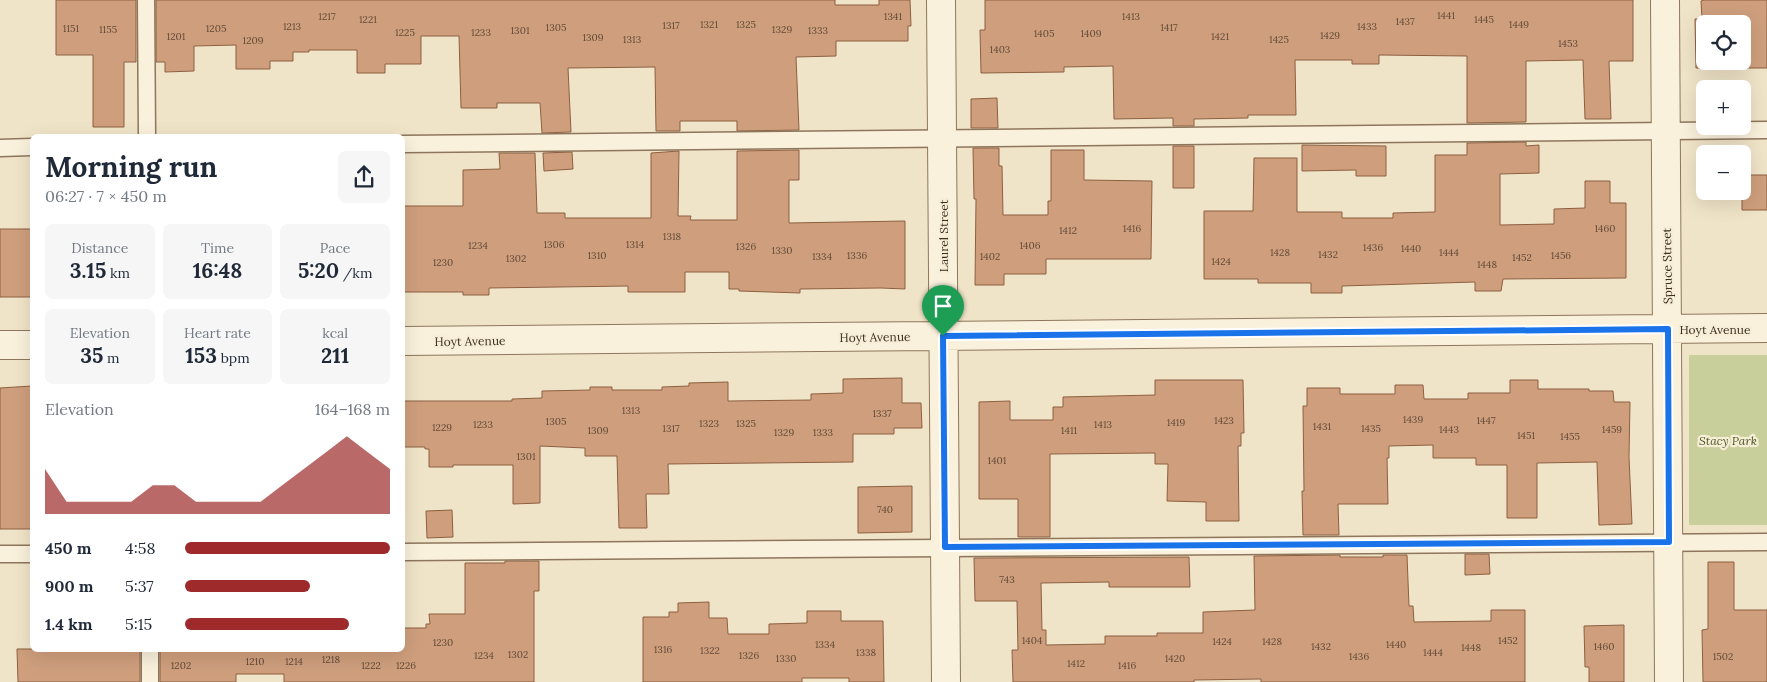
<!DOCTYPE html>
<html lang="en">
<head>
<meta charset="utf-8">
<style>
  :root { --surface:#fff; --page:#f6f6f7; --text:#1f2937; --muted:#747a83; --accent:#9e2a2b }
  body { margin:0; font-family:Lora,serif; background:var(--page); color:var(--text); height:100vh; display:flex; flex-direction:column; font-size:19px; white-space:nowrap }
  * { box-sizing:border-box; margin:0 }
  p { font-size:16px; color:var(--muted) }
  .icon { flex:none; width:28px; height:28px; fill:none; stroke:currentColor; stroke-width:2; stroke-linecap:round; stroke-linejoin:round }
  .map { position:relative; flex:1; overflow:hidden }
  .drawer { position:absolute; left:30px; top:134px; width:375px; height:518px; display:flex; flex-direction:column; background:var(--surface); border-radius:8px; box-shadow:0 5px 20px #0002 }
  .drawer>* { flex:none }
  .fabs { position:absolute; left:1696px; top:15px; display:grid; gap:10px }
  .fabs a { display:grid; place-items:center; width:55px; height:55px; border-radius:8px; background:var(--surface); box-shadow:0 5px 20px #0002; font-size:25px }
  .pin { position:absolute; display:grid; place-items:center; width:42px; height:42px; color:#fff; margin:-51px -21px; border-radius:50% 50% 50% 0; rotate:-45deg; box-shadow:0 0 5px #0007 }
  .pin .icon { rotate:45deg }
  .round { display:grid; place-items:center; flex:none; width:52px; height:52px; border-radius:8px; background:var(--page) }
  .overview { display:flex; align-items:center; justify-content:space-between; height:85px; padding:0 15px }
  h1 { font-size:28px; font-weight:700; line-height:38px }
  .metrics { display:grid; grid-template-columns:repeat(3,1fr); gap:8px; height:85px; padding:5px 15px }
  .metrics div { display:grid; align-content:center; border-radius:8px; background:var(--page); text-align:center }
  .metrics b { font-size:21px; font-weight:700 }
  .metrics small { font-size:14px; font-weight:400 }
  .metrics p { font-size:14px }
  .chart { height:140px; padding:10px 15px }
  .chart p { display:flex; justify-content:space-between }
  .chart svg { width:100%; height:90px; margin-top:5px; fill:var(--accent); opacity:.7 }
  ul { padding:0 15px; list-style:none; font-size:16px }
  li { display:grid; grid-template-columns:80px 60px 1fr; align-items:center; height:38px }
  li i { height:12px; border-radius:6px; background:var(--accent) }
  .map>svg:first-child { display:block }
  .green { fill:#c9cf9b }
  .building { fill:#cf9f7d; stroke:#8d5f41; fill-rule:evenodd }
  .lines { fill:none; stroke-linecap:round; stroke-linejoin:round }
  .lane-casing { stroke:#8d765c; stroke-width:19 }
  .street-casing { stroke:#8d765c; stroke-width:30 }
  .lane { stroke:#faf1dc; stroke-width:16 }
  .street { stroke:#faf1dc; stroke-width:28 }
  .route-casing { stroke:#fff; stroke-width:10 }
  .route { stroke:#1a73e8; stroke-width:6 }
  .labels { text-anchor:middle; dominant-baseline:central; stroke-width:4.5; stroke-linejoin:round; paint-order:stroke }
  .number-label { font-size:10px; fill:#624a37 }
  .street-label { font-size:12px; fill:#3d2e20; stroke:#f7eed8 }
  .park-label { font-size:12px; font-style:italic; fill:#4d5a26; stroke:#f7eed8 }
</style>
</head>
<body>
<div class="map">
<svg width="1767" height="682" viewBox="0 0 1767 682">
  <rect width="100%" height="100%" fill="#f0e4c8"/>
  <path class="green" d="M 1689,355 L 1767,355 L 1767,525 L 1689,525 Z"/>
  <path class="building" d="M 56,0 L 136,0 L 136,62 L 124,62 L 124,127 L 93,127 L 93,55 L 56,55 Z
    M 156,0 L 835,0 L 835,5 L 879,5 L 879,0 L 910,0 L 911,26 L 908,26 L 908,41 L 836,41 L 836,56 L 796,57 L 799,130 L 737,131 L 737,121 L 680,121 L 680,131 L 656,131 L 655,67 L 568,68 L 571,132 L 542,133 L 540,103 L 497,103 L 497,108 L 461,108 L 459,36 L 421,36 L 421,64 L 385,64 L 385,73 L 357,73 L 357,50 L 309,50 L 309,52 L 293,52 L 293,61 L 270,61 L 270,69 L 236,69 L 236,45 L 194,46 L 194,71 L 165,72 L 165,62 L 156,62 Z
    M 985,0 L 1633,0 L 1633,61 L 1609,61 L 1611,119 L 1585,119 L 1583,60 L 1526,61 L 1526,122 L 1467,123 L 1467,56 L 1379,55 L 1379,64 L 1352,64 L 1352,60 L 1295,60 L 1296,115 L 1248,115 L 1248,118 L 1194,119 L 1194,126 L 1173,126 L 1173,118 L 1114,119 L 1113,66 L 1064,67 L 1064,72 L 981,73 L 980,30 L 985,30 Z
    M 1704,0 L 1767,0 L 1767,68 L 1696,68 L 1695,19 L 1702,19 L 1701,1 ZM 1705,24 L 1742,24 L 1742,61 L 1705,61 Z
    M 997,98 L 998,128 L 971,128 L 971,99 Z
    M 1526,142 L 1526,146 L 1539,145 L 1539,173 L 1500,174 L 1500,225 L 1554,224 L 1554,209 L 1585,208 L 1585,181 L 1610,181 L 1610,203 L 1626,203 L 1626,278 L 1503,279 L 1501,291 L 1475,291 L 1475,282 L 1342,286 L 1342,293 L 1311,293 L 1311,283 L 1258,283 L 1258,279 L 1204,279 L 1204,211 L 1253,211 L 1254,158 L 1297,158 L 1297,212 L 1342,212 L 1342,218 L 1393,218 L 1393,213 L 1435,212 L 1435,155 L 1467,155 L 1467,143 Z
    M 1302,145 L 1386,146 L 1386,176 L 1356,176 L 1356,170 L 1302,171 Z
    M 1173,146 L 1194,146 L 1194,188 L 1173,188 Z
    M 973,148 L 999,148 L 999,166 L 1002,166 L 1003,215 L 1048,215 L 1048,201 L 1051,201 L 1051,150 L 1084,150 L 1084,180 L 1152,181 L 1151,259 L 1046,259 L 1046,274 L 1004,274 L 1004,285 L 975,285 L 976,199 L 974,199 Z
    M 799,150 L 799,180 L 789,180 L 789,223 L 905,221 L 905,289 L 881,288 L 800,289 L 800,293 L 739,291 L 739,289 L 729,289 L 729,272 L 685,272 L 685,292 L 628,292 L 628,286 L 489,288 L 489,295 L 463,295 L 463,292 L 402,292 L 402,206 L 463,206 L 463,170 L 500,169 L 499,153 L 535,153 L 537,213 L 565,213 L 565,218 L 651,218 L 651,153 L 679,151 L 678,216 L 691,216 L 690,220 L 737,220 L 737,151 Z
    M 572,152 L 573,169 L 544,171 L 543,153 Z
    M 1742,175 L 1767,175 L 1767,210 L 1742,210 Z
    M 0,229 L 32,229 L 32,297 L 0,297 Z
    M 902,378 L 902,403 L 921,403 L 922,428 L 894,428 L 894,434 L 853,434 L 853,462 L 668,464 L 669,494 L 646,494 L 647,528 L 619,528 L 617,456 L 585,456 L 585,448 L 540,446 L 540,503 L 513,504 L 513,465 L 453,465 L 453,467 L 429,467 L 429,449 L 425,449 L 425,447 L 402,447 L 402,401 L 512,401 L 512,399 L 542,398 L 542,391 L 590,390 L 590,387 L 612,387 L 612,390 L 662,390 L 662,387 L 689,386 L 689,383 L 728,382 L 728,401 L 811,400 L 811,394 L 843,393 L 843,379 Z
    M 1155,380 L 1243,380 L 1244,433 L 1241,433 L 1241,446 L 1238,446 L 1239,521 L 1206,521 L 1206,502 L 1167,501 L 1168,464 L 1155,464 L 1155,453 L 1050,454 L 1050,537 L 1018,537 L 1018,499 L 979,499 L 979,402 L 1010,401 L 1010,420 L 1053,420 L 1053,407 L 1063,407 L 1063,397 L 1155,395 Z
    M 1510,380 L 1538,380 L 1538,389 L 1589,389 L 1589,391 L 1613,391 L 1614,402 L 1630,402 L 1629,457 L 1632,524 L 1599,525 L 1597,462 L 1537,463 L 1537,518 L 1507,518 L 1507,465 L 1476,465 L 1476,458 L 1433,458 L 1433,445 L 1389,446 L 1389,458 L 1387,458 L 1388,504 L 1338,504 L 1339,535 L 1303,535 L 1302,491 L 1304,491 L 1303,406 L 1307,406 L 1307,388 L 1340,388 L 1340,394 L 1395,394 L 1395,385 L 1423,385 L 1424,399 L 1468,399 L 1468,393 L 1510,393 Z
    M 32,386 L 32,529 L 0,529 L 0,388 Z
    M 912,486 L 912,532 L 858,533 L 858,487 Z
    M 452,510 L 453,537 L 427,538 L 426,511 Z
    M 1465,554 L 1489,554 L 1490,574 L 1465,575 Z
    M 1340,555 L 1340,557 L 1383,557 L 1383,555 L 1407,555 L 1409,606 L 1413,606 L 1414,622 L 1491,621 L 1491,610 L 1525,610 L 1525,682 L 1261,682 L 1261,679 L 1194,680 L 1194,682 L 1013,682 L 1012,650 L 1018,650 L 1017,601 L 975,601 L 974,558 L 1189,557 L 1190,587 L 1109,587 L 1109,582 L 1041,583 L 1042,630 L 1046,630 L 1046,645 L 1105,644 L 1105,636 L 1157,636 L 1157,633 L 1203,633 L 1203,612 L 1255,610 L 1254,556 Z
    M 505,561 L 539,561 L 539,591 L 534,591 L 534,682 L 284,682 L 284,674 L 236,674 L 236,682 L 160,682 L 160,649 L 402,649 L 402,628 L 426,628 L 426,624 L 430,624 L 429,614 L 465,614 L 465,563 L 505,563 Z
    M 1708,562 L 1734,562 L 1734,610 L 1767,610 L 1767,682 L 1703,682 L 1702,630 L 1708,629 Z
    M 709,602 L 709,618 L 727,618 L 728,634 L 769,634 L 769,624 L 807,623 L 807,611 L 841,611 L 841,621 L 883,621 L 884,682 L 849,682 L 849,678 L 802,678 L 802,682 L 643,682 L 643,617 L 669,617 L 669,612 L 678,612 L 678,603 Z
    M 1624,625 L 1624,682 L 1589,682 L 1589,667 L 1585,667 L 1584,626 Z
    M 17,649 L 140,649 L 140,682 L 18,682 Z"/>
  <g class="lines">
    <g class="lane-casing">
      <path id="lane" d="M 146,0 L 147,136
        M 402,144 L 1767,130
        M 0,148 L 32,147
        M 402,552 L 1767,542
        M 0,554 L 32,554
        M 150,649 L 150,682"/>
    </g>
    <g class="street-casing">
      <path id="street" d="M 941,0 L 946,682
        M 1665,0 L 1669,682
        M 402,341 L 1767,328
        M 0,345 L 32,345"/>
    </g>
    <use href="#lane" class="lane"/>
    <use href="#street" class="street"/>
  </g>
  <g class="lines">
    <g class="route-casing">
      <path id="route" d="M 1668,329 L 1669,542 L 945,547 L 943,336 Z"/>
    </g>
    <use href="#route" class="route"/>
  </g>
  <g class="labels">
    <g class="number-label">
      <text x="1446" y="15">1441</text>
      <text x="327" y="16">1217</text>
      <text x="893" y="16">1341</text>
      <text x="1131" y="16">1413</text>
      <text x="368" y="19">1221</text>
      <text x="1484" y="19">1445</text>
      <text x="1405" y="21">1437</text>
      <text x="709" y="24">1321</text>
      <text x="746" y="24">1325</text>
      <text x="1519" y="24">1449</text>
      <text x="671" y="25">1317</text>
      <text x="292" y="26">1213</text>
      <text x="1367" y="26">1433</text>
      <text x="556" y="27">1305</text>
      <text x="1169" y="27">1417</text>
      <text x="71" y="28">1151</text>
      <text x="216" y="28">1205</text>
      <text x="108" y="29">1155</text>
      <text x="782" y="29">1329</text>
      <text x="520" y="30">1301</text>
      <text x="818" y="30">1333</text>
      <text x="405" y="32">1225</text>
      <text x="481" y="32">1233</text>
      <text x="1044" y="33">1405</text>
      <text x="1091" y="33">1409</text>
      <text x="1330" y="35">1429</text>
      <text x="176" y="36">1201</text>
      <text x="1220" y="36">1421</text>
      <text x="593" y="37">1309</text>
      <text x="632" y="39">1313</text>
      <text x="1279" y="39">1425</text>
      <text x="253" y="40">1209</text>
      <text x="1568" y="43">1453</text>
      <text x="1000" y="49">1403</text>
      <text x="1132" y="228">1416</text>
      <text x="1605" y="228">1460</text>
      <text x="1068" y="230">1412</text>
      <text x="672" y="236">1318</text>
      <text x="554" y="244">1306</text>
      <text x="635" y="244">1314</text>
      <text x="478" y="245">1234</text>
      <text x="1030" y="245">1406</text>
      <text x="746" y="246">1326</text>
      <text x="1373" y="247">1436</text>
      <text x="1411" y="248">1440</text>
      <text x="782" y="250">1330</text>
      <text x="1280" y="252">1428</text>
      <text x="1449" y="252">1444</text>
      <text x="1328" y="254">1432</text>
      <text x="597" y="255">1310</text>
      <text x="857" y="255">1336</text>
      <text x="1561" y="255">1456</text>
      <text x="822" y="256">1334</text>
      <text x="990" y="256">1402</text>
      <text x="1522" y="257">1452</text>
      <text x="516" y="258">1302</text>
      <text x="1221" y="261">1424</text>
      <text x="443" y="262">1230</text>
      <text x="1487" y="264">1448</text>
      <text x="631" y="410">1313</text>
      <text x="882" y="413">1337</text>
      <text x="1413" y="419">1439</text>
      <text x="1224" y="420">1423</text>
      <text x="1486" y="420">1447</text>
      <text x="556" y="421">1305</text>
      <text x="1176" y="422">1419</text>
      <text x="709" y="423">1323</text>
      <text x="746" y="423">1325</text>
      <text x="483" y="424">1233</text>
      <text x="1103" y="424">1413</text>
      <text x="1322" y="426">1431</text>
      <text x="442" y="427">1229</text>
      <text x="671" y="428">1317</text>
      <text x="1371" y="428">1435</text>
      <text x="1449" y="429">1443</text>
      <text x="1612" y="429">1459</text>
      <text x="598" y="430">1309</text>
      <text x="1069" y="430">1411</text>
      <text x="784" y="432">1329</text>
      <text x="823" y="432">1333</text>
      <text x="1526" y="435">1451</text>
      <text x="1570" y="436">1455</text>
      <text x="526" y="456">1301</text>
      <text x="997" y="460">1401</text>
      <text x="885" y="509">740</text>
      <text x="1007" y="579">743</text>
      <text x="1032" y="640">1404</text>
      <text x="1508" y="640">1452</text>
      <text x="1222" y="641">1424</text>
      <text x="1272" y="641">1428</text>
      <text x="443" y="642">1230</text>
      <text x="825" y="644">1334</text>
      <text x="1396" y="644">1440</text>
      <text x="1321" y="646">1432</text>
      <text x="1604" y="646">1460</text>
      <text x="1471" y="647">1448</text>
      <text x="663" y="649">1316</text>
      <text x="710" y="650">1322</text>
      <text x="866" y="652">1338</text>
      <text x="1433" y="652">1444</text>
      <text x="518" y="654">1302</text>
      <text x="484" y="655">1234</text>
      <text x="749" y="655">1326</text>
      <text x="1359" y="656">1436</text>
      <text x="1723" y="656">1502</text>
      <text x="786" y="658">1330</text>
      <text x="1175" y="658">1420</text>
      <text x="331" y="659">1218</text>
      <text x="255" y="661">1210</text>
      <text x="294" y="661">1214</text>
      <text x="1076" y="663">1412</text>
      <text x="181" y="665">1202</text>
      <text x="371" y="665">1222</text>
      <text x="406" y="665">1226</text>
      <text x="1127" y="665">1416</text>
    </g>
    <g class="street-label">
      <text transform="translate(943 236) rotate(-90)">Laurel Street</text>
      <text transform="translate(1667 266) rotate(-91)">Spruce Street</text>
      <text x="1715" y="329">Hoyt Avenue</text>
      <text transform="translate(875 337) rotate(-1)">Hoyt Avenue</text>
      <text transform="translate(470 341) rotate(-1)">Hoyt Avenue</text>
    </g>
    <g class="park-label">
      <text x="1728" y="440">Stacy Park</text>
    </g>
  </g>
</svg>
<div class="fabs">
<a><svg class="icon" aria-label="locate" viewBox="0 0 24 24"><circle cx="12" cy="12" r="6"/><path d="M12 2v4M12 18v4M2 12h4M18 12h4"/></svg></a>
<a>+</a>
<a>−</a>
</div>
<div class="pin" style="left:943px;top:336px;background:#1e9e55"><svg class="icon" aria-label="arrive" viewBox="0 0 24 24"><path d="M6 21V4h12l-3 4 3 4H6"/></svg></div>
<section class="drawer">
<div class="overview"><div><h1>Morning run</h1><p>06:27 · 7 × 450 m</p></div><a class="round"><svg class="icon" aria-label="share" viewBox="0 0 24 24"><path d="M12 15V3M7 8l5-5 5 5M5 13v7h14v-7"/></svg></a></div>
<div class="metrics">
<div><p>Distance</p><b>3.15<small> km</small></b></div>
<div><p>Time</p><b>16:48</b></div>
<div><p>Pace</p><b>5:20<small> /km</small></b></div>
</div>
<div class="metrics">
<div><p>Elevation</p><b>35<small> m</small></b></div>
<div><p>Heart rate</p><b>153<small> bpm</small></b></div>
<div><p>kcal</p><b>211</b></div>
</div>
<div class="chart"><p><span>Elevation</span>164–168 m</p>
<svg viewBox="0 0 160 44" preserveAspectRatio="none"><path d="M0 44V22L10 38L20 38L30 38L40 38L50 30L60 30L70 38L80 38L90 38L100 38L110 30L120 22L130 14L140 6L150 14L160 22V44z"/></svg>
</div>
<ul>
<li><b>450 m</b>4:58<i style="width:100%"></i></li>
<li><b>900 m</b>5:37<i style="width:61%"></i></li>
<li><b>1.4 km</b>5:15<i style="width:80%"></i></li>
</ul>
</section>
</div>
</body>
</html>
